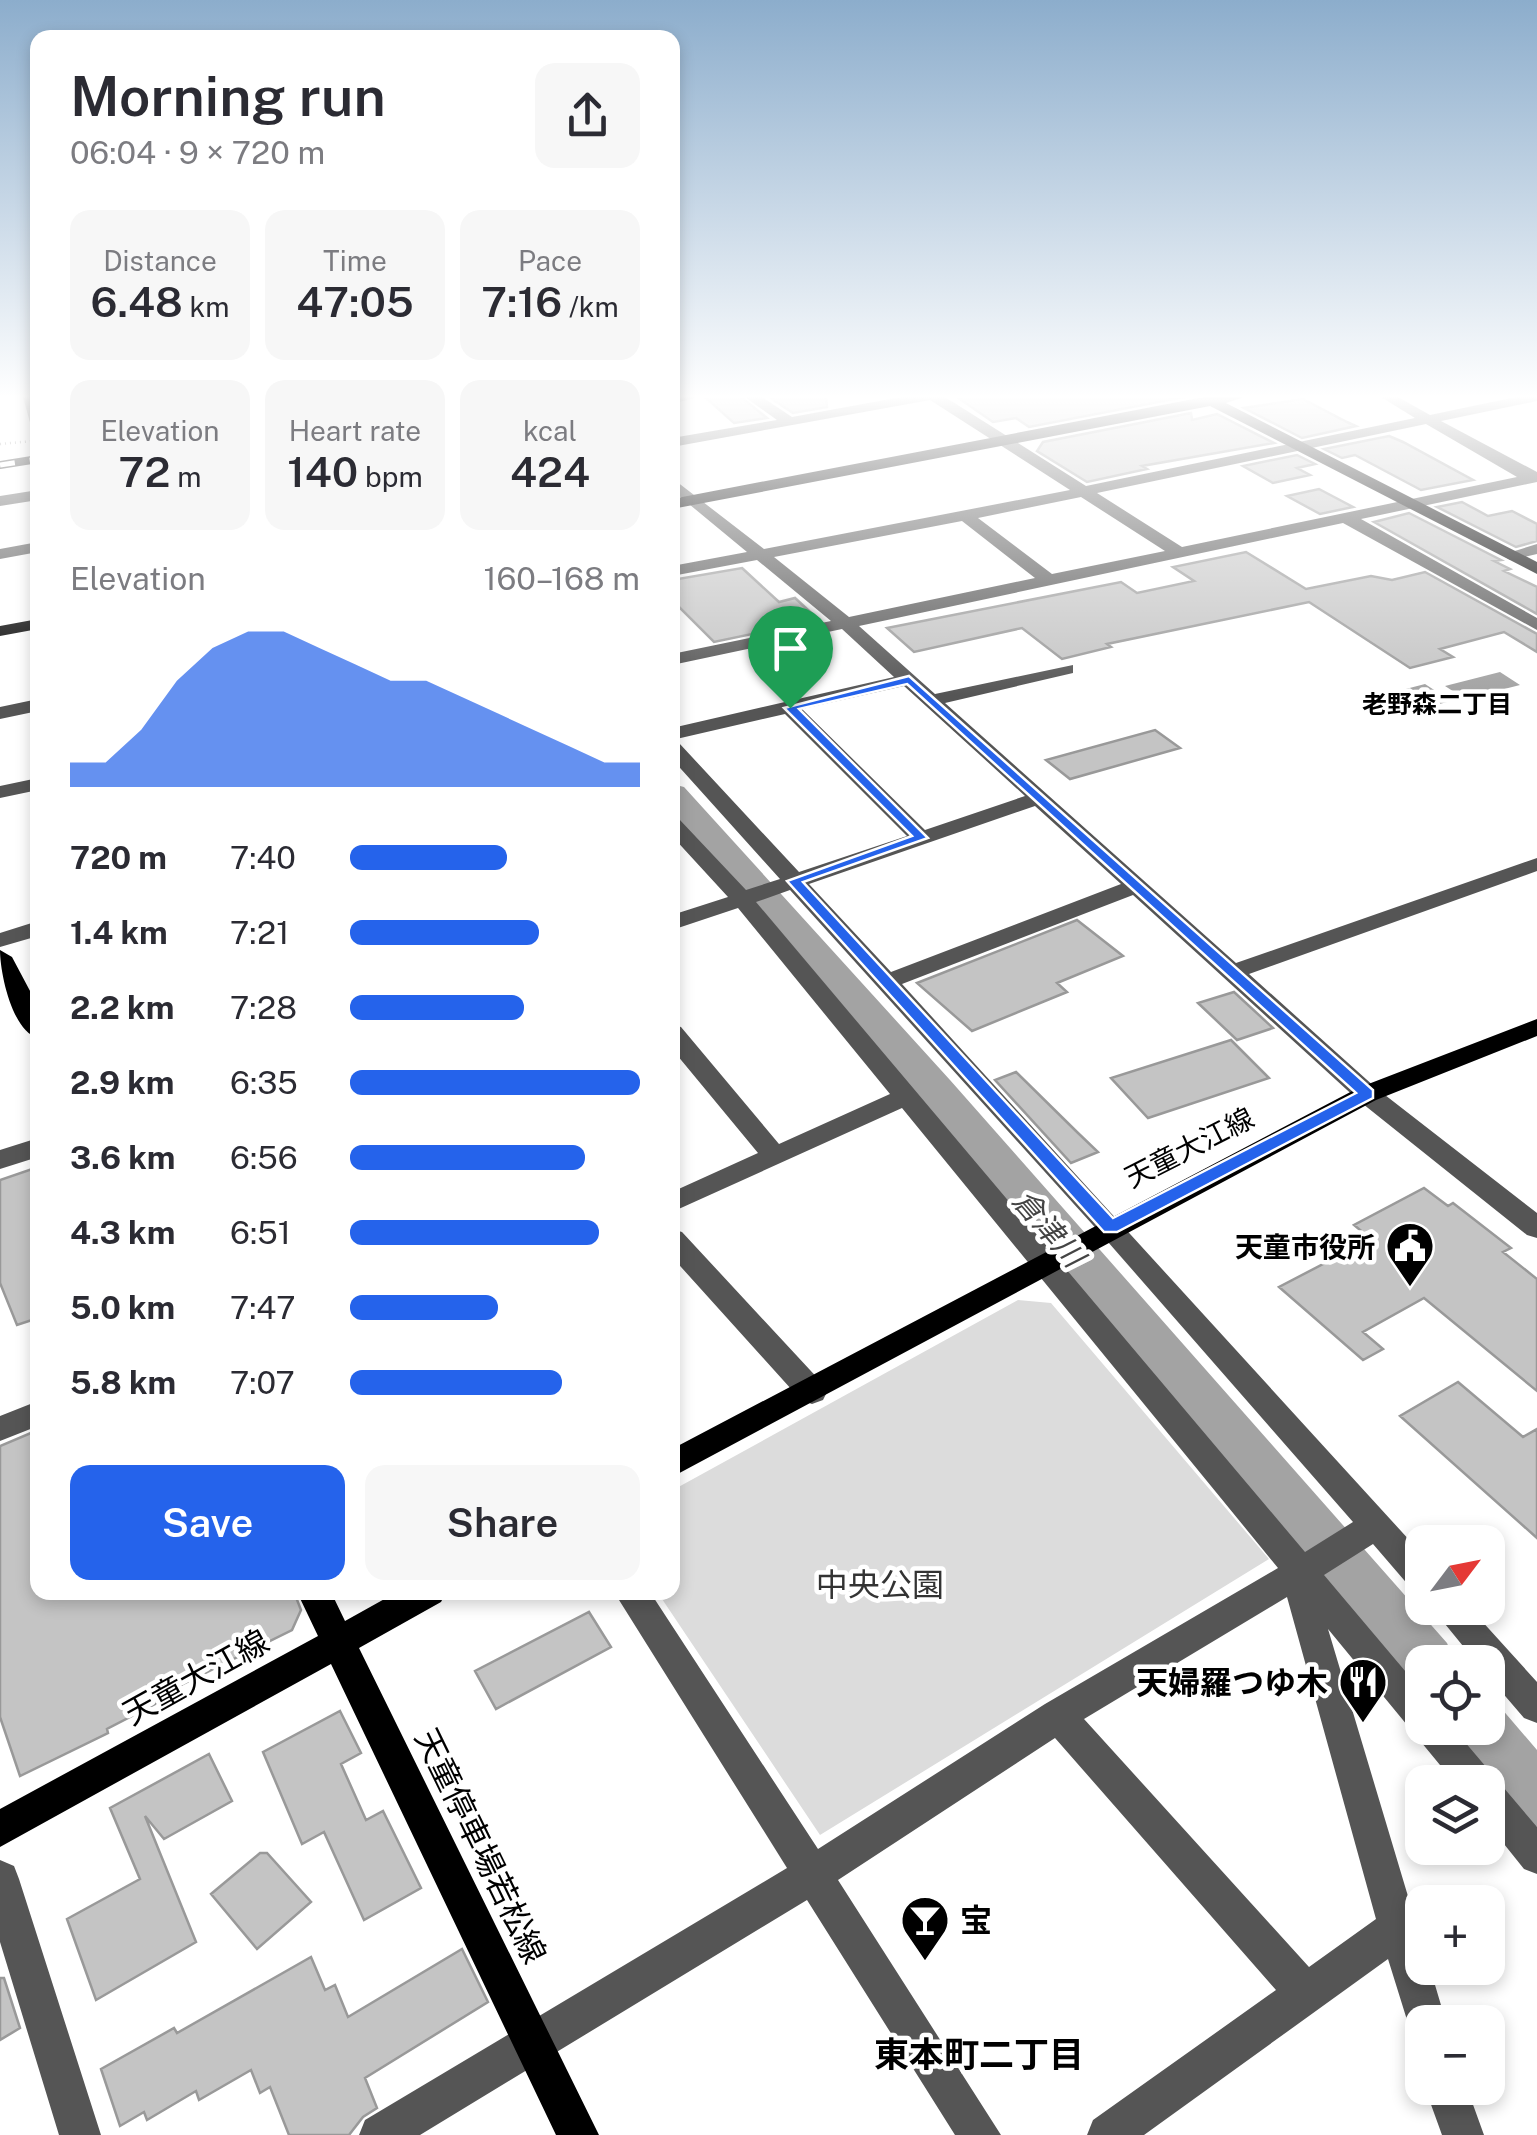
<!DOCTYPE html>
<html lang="en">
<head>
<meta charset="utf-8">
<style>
  :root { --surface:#fff; --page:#f7f7f7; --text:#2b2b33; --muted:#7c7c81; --accent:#2563eb }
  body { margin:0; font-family:"Public Sans","Noto Sans JP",sans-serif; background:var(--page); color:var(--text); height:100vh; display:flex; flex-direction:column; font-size:38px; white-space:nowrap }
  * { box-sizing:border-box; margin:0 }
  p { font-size:32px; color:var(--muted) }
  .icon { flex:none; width:55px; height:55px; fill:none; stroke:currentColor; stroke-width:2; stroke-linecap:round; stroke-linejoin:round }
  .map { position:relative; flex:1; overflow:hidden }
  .drawer { position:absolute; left:30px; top:30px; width:650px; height:1570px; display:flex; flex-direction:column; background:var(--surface); border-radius:20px; box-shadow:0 5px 15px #0003 }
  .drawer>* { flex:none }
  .needle { width:65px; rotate:58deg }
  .controls { position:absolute; left:1405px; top:1525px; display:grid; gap:20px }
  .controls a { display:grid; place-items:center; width:100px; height:100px; border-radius:20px; background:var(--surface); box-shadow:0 5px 15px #0003; font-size:50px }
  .pin { position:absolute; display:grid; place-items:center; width:85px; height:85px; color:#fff; margin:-102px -42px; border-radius:50% 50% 50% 0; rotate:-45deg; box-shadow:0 0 10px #0007 }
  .pin .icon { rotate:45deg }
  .round { display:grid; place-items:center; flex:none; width:105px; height:105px; border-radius:20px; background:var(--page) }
  .overview { display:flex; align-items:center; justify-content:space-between; height:170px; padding:0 40px }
  h1 { font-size:55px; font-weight:600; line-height:75px }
  .stats { display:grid; grid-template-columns:repeat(3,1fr); gap:15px; height:170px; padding:10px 40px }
  .stats div { display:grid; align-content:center; border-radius:20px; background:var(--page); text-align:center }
  .stats b { font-size:42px; font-weight:600 }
  .stats small { font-size:28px; font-weight:400 }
  .stats p { font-size:28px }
  .chart { height:280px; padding:20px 40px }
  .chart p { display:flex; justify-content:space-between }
  .chart svg { width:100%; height:180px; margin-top:10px; fill:var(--accent); opacity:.7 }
  .button { display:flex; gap:20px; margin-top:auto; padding:20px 40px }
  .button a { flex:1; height:115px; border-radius:20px; background:var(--accent); color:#fff; font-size:40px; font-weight:600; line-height:115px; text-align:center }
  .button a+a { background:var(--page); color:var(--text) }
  ul { padding:0 40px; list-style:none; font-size:32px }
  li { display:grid; grid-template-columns:160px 120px 1fr; align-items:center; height:75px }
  li i { height:25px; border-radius:12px; background:var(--accent) }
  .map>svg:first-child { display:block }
  .green { fill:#dcdcdc }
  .water { fill:#a3a3a3 }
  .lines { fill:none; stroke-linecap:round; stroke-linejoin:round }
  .river { fill:#a3a3a3; fill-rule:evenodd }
  .building { fill:#c4c4c4; stroke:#999; stroke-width:2.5 }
  .path { stroke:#777; stroke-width:2.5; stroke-dasharray:1 4; stroke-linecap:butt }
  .minor { fill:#555; fill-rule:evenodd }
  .major { fill:#000; fill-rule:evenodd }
  .rail-casing { stroke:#000; stroke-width:8 }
  .rail { stroke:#fff; stroke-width:5; stroke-dasharray:15; stroke-linecap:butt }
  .route { fill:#2563eb; stroke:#fff; stroke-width:2.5; fill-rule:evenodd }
  .labels { text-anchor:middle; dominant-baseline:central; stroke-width:9; stroke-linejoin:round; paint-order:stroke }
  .far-neighbourhood-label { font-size:25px; font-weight:bold; fill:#000; stroke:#fff }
  .street-label { font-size:28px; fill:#000; stroke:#fff }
  .poi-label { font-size:28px; font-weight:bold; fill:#000; stroke:#fff; text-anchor:end }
  .water-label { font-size:30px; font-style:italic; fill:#444; stroke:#fff }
  .near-park-label { font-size:32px; fill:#333; stroke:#fff }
  .near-street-label { font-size:32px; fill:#000; stroke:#fff }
  .near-poi-label { font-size:32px; font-weight:bold; fill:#000; stroke:#fff; text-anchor:end }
  .near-neighbourhood-label { font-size:35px; font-weight:bold; fill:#000; stroke:#fff }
</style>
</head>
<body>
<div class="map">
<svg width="1537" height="2135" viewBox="0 0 1537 2135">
  <rect width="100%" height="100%" fill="#fff"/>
  <path class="green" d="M 1018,1300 L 1051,1303 L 1269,1559 L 820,1835 L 658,1593 L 672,1592 L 673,1490 Z"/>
  <path class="water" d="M 1500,672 L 1520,685 L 1465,699 L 1445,686 Z
    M 1425,684 L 1451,701 L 1397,715 L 1371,698 Z"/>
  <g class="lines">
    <path class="river" d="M 672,784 L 684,787 L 950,1080 L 1447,1643 L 1455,1662 L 1422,1662 L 1422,1687 L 1405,1681 L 920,1100 L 672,816 Z
      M 1488,1703 L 1501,1708 L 1537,1750 L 1537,1827 C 1499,1812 1465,1765 1449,1728 L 1488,1728 Z"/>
  </g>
  <path class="building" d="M 705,397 L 741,397 L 767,418 L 734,423 Z
    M 769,397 L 826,397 L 827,407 L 793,413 Z
    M 957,397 L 1184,397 L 1029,427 L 1016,418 L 993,422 Z
    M 1303,399 L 1347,422 L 1356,426 L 1302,438 L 1244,408 Z
    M 1191,413 L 1192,420 L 1217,414 L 1274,443 L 1142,466 L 1147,469 L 1087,482 L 1037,451 L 1043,442 Z
    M 1389,436 L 1403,442 L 1473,480 L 1421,490 L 1355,455 L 1342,458 L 1324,449 Z
    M 1297,455 L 1315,464 L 1297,468 L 1310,475 L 1273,483 L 1243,466 Z
    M 1319,489 L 1353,507 L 1320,514 L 1287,496 Z
    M 1462,502 L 1488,516 L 1512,511 L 1537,524 L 1537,541 L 1516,547 L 1437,507 Z
    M 1409,513 L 1501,560 L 1494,561 L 1510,569 L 1504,571 L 1537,587 L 1537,614 L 1374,522 Z
    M 1246,552 L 1306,589 L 1371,576 L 1392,580 L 1425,572 L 1537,634 L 1537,652 L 1504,632 L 1440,649 L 1453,657 L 1410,668 L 1309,602 L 1107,644 L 1111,647 L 1062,659 L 1022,628 L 914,652 L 887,628 L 1121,582 L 1137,593 L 1194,581 L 1173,567 Z
    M 742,568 L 779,602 L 795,598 L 819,620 L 714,642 L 672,600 L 672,580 Z
    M 1155,730 L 1180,748 L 1070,779 L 1046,760 Z
    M 1077,920 L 1123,956 L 1057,983 L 1067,992 L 972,1031 L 917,983 Z
    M 1234,992 L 1273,1028 L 1237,1040 L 1198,1003 Z
    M 1231,1040 L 1269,1078 L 1148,1118 L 1111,1078 Z
    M 1016,1072 L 1077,1132 L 1098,1152 L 1071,1163 L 995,1080 Z
    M 38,1167 L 38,1318 L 17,1325 L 0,1283 L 0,1180 Z
    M 1424,1188 L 1448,1206 L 1453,1203 L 1511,1248 L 1503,1252 L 1537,1279 L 1537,1391 L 1424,1298 L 1363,1332 L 1383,1349 L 1363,1360 L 1279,1287 L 1371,1239 L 1354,1225 Z
    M 1458,1382 L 1523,1437 L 1537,1429 L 1537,1538 L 1400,1416 Z
    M 38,1430 L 38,1592 L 294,1592 L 301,1610 L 292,1630 L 161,1695 L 163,1700 L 107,1729 L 108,1733 L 20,1776 L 0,1717 L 0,1446 Z
    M 589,1612 L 611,1647 L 496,1709 L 475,1671 Z
    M 340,1711 L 361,1753 L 341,1764 L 366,1820 L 383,1811 L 421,1888 L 364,1920 L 324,1832 L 302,1844 L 263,1752 Z
    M 209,1754 L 232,1801 L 164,1839 L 145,1816 L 196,1942 L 96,2000 L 67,1919 L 140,1879 L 110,1808 Z
    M 260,1853 L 267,1853 L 311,1902 L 257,1949 L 211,1894 Z
    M 462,1949 L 488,2002 L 365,2078 L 377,2108 L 363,2117 L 349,2135 L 289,2135 L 270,2087 L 260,2093 L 251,2070 L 199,2100 L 196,2091 L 147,2120 L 144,2112 L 120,2126 L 101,2069 L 174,2028 L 177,2033 L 311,1957 L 325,1990 L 335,1985 L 348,2017 Z
    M 0,1978 L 4,1978 L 20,2028 L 0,2040 Z"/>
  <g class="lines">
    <path class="path" d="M 0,444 L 33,441"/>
    <path class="minor" d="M 23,397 L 37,397 L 38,430 L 31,426 Z
      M 672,397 L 698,397 L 672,404 Z
      M 745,397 L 762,397 L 792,417 L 901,397 L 945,397 L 1086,486 L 1415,418 L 1381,397 L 1398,397 L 1430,415 L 1516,397 L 1537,397 L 1537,401 L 1441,421 L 1537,472 L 1537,482 L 1361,519 L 1537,618 L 1537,630 L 1343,523 L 859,626 L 935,694 L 1073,665 L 1073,673 L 945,703 L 1236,963 L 1537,858 L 1537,871 L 1249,974 L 1376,1088 L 1537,1213 L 1537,1238 L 1527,1235 L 1358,1100 L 1133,895 L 902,984 L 1422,1554 L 1422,1591 L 1410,1587 L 1373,1544 L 1324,1575 L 1422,1691 L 1422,1728 L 1453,1728 L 1537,1827 L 1537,1874 L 1524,1869 L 1488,1824 L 1488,1782 L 1454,1782 L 1328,1629 L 1422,1943 L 1422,1968 L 1430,1968 L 1446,2022 L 1422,2022 L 1422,2041 L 1412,2036 L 1388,1959 L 1144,2135 L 1087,2135 L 1093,2120 L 1276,1990 L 1055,1738 L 838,1880 L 1001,2135 L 955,2135 L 807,1900 L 420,2135 L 359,2135 L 365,2120 L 787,1868 L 614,1592 L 650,1592 L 818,1849 L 1045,1704 L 1278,1568 L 902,1108 L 672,1212 L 672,1192 L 758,1153 L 672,1049 L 672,1024 L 681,1027 L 779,1144 L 890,1094 L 738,908 L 672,930 L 672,915 L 728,897 L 672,836 L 672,817 L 679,819 L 746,890 L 780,879 L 672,759 L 672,741 L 679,743 L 799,872 L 907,836 L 785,714 L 672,740 L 672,728 L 894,677 L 842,629 L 672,665 L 672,654 L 831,621 L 757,560 L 672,576 L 672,566 L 747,552 L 672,490 L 672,478 L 764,549 L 1070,490 L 930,400 L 672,447 L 672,438 L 777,420 ZM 1426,424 L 1517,477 L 1182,547 L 1097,493 ZM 1081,497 L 1165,551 L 1052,574 L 978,518 ZM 962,521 L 1035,578 L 849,617 L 774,557 ZM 904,686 L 1025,796 L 925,830 L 802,709 ZM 1035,806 L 1121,884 L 891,972 L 809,884 ZM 790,890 L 1101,1234 L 1353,1522 L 1305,1552 L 756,902 ZM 1287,1597 L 1376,1919 L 1309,1967 L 1084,1719 Z
      M 38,490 L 38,500 L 0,506 L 0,496 Z
      M 38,542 L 38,552 L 0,559 L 0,549 Z
      M 1537,544 L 1537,554 L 1510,560 L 1502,555 Z
      M 38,699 L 38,711 L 0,719 L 0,707 Z
      M 38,778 L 38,790 L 0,798 L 0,786 Z
      M 38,921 L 38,936 L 0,947 L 0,933 Z
      M 38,1138 L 38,1157 L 0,1169 L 0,1150 Z
      M 672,1229 L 682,1232 L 823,1384 L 827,1392 L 823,1400 L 812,1404 L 801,1400 L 672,1257 Z
      M 38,1401 L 38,1426 L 0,1441 L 0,1416 Z
      M 1432,1608 L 1470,1608 L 1537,1682 L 1537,1723 L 1524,1718 L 1488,1676 L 1488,1662 L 1476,1662 Z
      M 0,1860 L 14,1866 L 19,1879 L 101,2135 L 59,2135 L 0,1942 Z
      M 1425,2088 L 1467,2088 L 1484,2135 L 1442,2135 Z"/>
    <path class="major" d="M 1204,397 L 1244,397 L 1226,403 L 1537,562 L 1537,574 L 1210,406 L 672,509 L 672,499 Z
      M 38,619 L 38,629 L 0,636 L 0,626 Z
      M 0,950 L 12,957 L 38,1006 L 38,1038 C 12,1031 0,973 0,950 Z
      M 1537,1019 L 1537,1036 L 1376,1100 L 672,1477 L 672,1449 L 1358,1088 Z
      M 297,1592 L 331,1592 L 345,1621 L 397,1592 L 446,1592 L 441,1602 L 359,1648 L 599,2135 L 556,2135 L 331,1664 L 0,1847 L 0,1809 L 318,1636 Z"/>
    <g class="rail-casing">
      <path id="rail" d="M 0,465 L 38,459"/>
    </g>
    <use href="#rail" class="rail"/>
  </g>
  <linearGradient id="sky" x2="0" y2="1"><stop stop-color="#8cadcc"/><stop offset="0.57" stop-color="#fff"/><stop offset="1" stop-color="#fff" stop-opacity="0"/></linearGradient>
  <rect width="1537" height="696" fill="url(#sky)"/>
  <path class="route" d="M 909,676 L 1373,1090 L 1373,1098 L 1117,1232 L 1104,1232 L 787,881 L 912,836 L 784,708 ZM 907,684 L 1356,1093 L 1113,1218 L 803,882 L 928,838 L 799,709 Z"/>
  <defs>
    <g id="civic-pin" transform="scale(2.5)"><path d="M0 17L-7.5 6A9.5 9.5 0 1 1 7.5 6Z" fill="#000" stroke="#fff"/><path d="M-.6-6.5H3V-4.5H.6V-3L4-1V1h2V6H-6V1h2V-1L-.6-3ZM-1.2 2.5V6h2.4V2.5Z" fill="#fff"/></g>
    <g id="restaurant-pin" transform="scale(2.5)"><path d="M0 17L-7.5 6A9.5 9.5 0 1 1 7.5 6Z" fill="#000" stroke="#fff"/><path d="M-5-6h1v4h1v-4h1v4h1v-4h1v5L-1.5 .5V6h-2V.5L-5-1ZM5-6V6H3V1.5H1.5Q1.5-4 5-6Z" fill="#fff"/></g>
    <g id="bar-pin" transform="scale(2.5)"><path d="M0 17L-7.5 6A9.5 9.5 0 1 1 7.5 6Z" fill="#000" stroke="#fff"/><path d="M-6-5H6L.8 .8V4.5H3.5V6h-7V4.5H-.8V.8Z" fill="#fff"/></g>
  </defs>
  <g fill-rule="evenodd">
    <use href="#civic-pin" x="1410" y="1246"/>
    <use href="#restaurant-pin" x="1363" y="1682"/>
    <use href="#bar-pin" x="925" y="1920"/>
  </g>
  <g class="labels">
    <g class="far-neighbourhood-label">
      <text x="1437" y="704">老野森二丁目</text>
    </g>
    <g class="street-label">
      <text transform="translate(1189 1147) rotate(-27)">天童大江線</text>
    </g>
    <g class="poi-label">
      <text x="1375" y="1246">天童市役所</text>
    </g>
    <g class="water-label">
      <text transform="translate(1049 1228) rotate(49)">倉津川</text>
    </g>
    <g class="near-park-label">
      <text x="880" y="1584">中央公園</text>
    </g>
    <g class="near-street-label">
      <text transform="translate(196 1677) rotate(-29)">天童大江線</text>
      <text transform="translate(481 1846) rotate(64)">天童停車場若松線</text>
    </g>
    <g class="near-poi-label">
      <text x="1328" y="1682">天婦羅つゆ木</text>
      <text x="960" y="1920" text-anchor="start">宝</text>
    </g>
    <g class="near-neighbourhood-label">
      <text x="979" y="2054">東本町二丁目</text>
    </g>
  </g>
</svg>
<div class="controls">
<a><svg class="needle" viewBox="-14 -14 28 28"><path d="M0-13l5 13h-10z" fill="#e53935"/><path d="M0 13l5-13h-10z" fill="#7c7c81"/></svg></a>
<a><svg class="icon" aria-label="locate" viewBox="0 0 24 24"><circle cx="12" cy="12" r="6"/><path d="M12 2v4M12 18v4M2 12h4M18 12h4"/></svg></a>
<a><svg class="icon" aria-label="layers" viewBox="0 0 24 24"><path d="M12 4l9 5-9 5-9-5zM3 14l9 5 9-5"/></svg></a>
<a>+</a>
<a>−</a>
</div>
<div class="pin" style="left:790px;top:708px;background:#1e9e55"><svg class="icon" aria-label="arrive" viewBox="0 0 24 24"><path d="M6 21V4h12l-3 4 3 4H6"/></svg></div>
<section class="drawer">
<div class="overview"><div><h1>Morning run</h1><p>06:04 · 9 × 720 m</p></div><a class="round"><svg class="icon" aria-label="share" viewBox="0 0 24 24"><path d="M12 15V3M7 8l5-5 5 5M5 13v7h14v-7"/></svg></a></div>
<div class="stats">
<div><p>Distance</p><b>6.48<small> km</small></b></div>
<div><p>Time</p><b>47:05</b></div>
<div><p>Pace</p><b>7:16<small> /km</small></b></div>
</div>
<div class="stats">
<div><p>Elevation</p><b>72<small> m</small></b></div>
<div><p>Heart rate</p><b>140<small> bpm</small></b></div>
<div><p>kcal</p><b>424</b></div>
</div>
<div class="chart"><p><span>Elevation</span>160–168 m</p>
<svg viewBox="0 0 160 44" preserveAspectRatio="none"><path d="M0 44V38L10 38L20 30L30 18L40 10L50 6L60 6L70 10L80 14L90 18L100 18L110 22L120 26L130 30L140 34L150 38L160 38V44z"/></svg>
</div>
<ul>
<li><b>720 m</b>7:40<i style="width:54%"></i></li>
<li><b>1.4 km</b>7:21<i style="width:65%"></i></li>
<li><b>2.2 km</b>7:28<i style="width:60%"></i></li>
<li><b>2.9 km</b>6:35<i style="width:100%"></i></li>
<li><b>3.6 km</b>6:56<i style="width:81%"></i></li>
<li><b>4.3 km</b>6:51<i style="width:86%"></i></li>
<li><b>5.0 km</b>7:47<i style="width:51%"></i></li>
<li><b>5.8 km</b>7:07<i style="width:73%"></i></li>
</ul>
<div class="button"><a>Save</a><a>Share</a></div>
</section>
</div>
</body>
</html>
